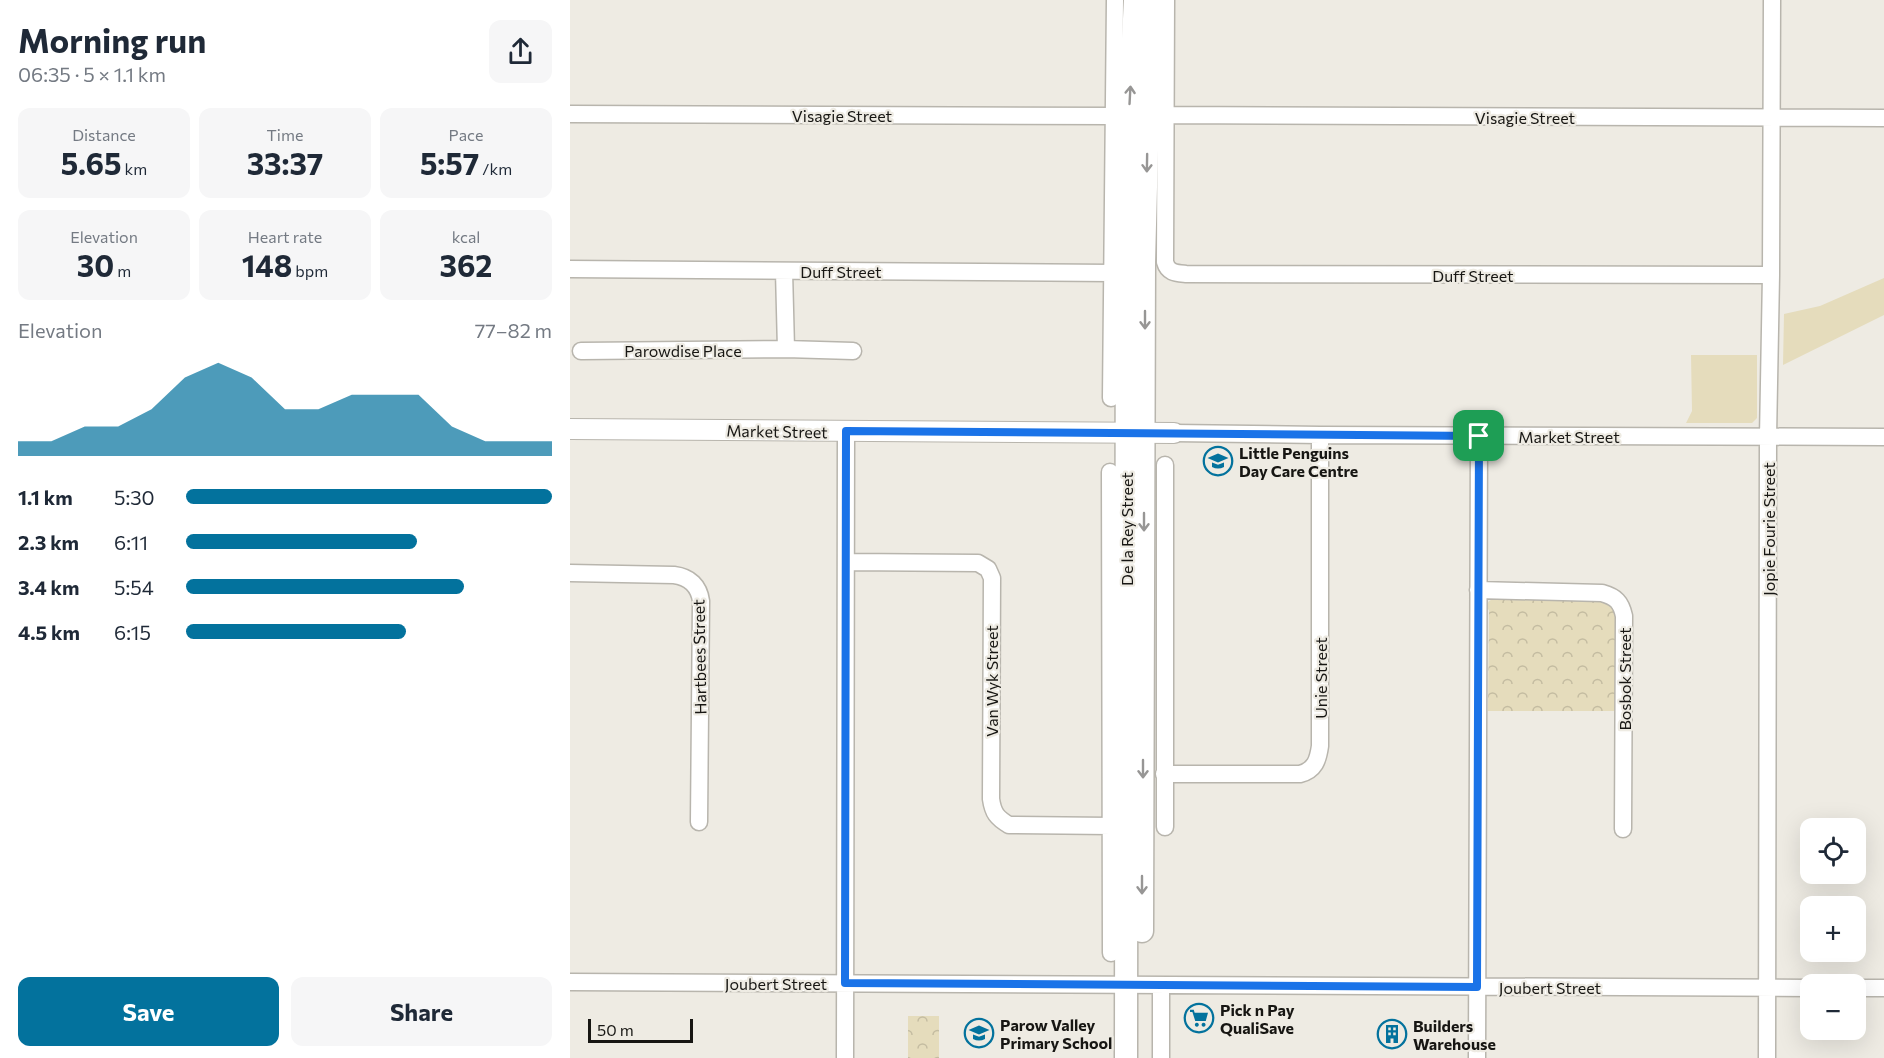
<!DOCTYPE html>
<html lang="en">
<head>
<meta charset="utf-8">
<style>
  :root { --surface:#fff; --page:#f6f6f7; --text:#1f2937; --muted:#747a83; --accent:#03729d }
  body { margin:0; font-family:Commissioner,sans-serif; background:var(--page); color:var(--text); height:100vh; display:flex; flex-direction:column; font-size:22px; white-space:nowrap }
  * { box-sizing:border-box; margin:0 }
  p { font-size:20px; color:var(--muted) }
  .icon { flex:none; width:33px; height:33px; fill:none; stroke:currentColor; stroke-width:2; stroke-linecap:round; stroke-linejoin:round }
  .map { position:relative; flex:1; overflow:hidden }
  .panel { display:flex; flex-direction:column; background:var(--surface); width:570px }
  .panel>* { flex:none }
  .controls { position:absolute; left:1230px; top:818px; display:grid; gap:12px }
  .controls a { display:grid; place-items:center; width:66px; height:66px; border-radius:12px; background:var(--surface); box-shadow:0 6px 24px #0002; font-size:30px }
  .scale { position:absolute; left:18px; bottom:15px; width:105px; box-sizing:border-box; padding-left:6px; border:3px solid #171613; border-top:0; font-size:16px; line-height:21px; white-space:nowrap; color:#171613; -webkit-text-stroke:4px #eeebe3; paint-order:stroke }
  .pin { position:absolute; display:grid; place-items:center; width:51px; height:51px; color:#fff; margin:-26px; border-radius:12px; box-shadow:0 3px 9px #0006 }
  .round { display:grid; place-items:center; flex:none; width:63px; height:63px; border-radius:12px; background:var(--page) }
  .summary { display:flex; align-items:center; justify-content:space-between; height:102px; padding:0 18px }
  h1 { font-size:33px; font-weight:700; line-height:45px }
  .figures { display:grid; grid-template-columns:repeat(3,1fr); gap:9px; height:102px; padding:6px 18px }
  .figures div { display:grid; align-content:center; border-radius:12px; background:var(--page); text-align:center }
  .figures b { font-size:30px; font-weight:700 }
  .figures small { font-size:16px; font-weight:400 }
  .figures p { font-size:16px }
  .chart { height:168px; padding:12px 18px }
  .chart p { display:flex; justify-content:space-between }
  .chart svg { width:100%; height:108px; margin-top:6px; fill:var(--accent); opacity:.7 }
  .action { display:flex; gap:12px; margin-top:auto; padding:12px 18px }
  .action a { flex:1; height:69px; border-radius:12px; background:var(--accent); color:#fff; font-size:24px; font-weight:700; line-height:69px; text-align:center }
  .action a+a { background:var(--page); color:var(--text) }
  ul { padding:0 18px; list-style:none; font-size:20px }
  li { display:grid; grid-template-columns:96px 72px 1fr; align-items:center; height:45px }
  li i { height:15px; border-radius:8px; background:var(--accent) }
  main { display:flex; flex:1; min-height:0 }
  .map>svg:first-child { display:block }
  .grass { fill:#e5dcbc }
  .park { fill:url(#park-crowns) }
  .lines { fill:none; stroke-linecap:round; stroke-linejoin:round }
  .minor-casing { stroke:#b8b5ad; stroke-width:19 }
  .tertiary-casing { stroke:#b8b5ad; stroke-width:22 }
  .secondary-casing { stroke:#b8b5ad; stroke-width:25 }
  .minor { stroke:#fff; stroke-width:16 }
  .tertiary { stroke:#fff; stroke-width:20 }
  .secondary { stroke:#fff; stroke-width:22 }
  .oneway { stroke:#979695 }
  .route-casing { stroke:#fff; stroke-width:12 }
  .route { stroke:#1a73e8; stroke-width:8 }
  .labels { text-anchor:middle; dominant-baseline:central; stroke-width:4.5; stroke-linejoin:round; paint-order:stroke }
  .street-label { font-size:16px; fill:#171613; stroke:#eeebe3 }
  .poi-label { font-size:16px; font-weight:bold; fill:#171613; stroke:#eeebe3; text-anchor:start }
</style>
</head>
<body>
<main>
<section class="panel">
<div class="summary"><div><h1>Morning run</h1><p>06:35 · 5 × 1.1 km</p></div><a class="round"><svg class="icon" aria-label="share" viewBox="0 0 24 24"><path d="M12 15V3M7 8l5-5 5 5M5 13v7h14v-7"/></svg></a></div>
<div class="figures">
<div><p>Distance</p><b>5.65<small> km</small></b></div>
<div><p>Time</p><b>33:37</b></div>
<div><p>Pace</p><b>5:57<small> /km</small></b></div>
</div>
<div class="figures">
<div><p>Elevation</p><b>30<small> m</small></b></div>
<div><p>Heart rate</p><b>148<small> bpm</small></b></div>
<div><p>kcal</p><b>362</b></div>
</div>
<div class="chart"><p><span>Elevation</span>77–82 m</p>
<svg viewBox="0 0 160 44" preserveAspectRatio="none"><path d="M0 44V38L10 38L20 32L30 32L40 25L50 12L60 6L70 12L80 25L90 25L100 19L110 19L120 19L130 32L140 38L150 38L160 38V44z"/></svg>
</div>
<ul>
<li><b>1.1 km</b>5:30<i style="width:100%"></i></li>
<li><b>2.3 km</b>6:11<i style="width:63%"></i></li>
<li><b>3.4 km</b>5:54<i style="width:76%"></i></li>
<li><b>4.5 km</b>6:15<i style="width:60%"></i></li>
</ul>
<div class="action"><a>Save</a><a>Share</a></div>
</section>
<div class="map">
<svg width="1314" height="1058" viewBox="0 0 1314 1058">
  <defs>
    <pattern id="park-crowns" width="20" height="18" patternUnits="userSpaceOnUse" patternTransform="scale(1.5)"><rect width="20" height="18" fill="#e5dcbc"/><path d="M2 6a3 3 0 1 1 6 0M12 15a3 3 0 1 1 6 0" fill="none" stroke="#c4bca1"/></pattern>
  </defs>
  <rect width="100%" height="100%" fill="#eeebe3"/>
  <path class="grass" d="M 1314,278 L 1314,315 L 1213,365 L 1214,314 L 1250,306 Z
    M 1121,355 L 1187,355 L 1187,418 L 1182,423 L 1116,423 L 1122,411 Z"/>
  <path class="park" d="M 925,598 L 1038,601 L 1047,615 L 1046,711 L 918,711 L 919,610 L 915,607 L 919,601 Z
    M 338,1016 L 369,1016 L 369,1058 L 338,1058 Z"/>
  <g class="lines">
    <g class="minor-casing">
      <path id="minor" d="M 596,0 L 595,262 C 598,273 606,273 616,274 L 1201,275
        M 0,114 L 544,116
        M 596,115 L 1314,118
        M 0,269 L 543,273
        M 214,271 L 216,349
        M 11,351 L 216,349 L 283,351
        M 541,398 L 545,0
        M 604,433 L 750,435 L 1314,437
        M 595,465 L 595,827
        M 540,472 L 541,953
        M 277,562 L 408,563 L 418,569 L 422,578 L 421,799 C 423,813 427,818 439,825 L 541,826
        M 0,573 L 104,575 C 120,577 129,586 131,601 L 129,822
        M 908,590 L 1032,593 C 1046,597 1051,602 1054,616 L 1053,829
        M 594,774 L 730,774 C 745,770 748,760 750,746 L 750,435
        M 0,982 L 1240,988
        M 1286,988 L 1314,988
        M 275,1058 L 276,431
        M 591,1058 L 591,985
        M 907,1058 L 909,436
        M 1197,1058 L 1198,437 L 1201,275 L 1202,0"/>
    </g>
    <g class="tertiary-casing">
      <path id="tertiary" d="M 0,429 L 604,433"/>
    </g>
    <g class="secondary-casing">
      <path id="secondary" d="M 572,931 L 574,262 L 581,0
        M 556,1058 L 557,153 L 565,0"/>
    </g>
    <use href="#minor" class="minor"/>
    <use href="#tertiary" class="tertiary"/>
    <use href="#secondary" class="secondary"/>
  </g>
  <defs><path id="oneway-shaft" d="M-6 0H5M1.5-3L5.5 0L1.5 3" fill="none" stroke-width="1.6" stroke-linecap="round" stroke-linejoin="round" transform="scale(1.5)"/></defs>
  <g class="oneway">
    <use href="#oneway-shaft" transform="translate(560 95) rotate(-87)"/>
    <use href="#oneway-shaft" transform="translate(577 163) rotate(91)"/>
    <use href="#oneway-shaft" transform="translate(575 320) rotate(90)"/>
    <use href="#oneway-shaft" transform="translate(574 522) rotate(90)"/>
    <use href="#oneway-shaft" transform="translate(573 769) rotate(90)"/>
    <use href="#oneway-shaft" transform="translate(572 885) rotate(90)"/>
  </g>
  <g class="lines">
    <g class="route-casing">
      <path id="route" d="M 276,431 L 909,436 L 907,987 L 275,983 Z"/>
    </g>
    <use href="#route" class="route"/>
  </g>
  <defs>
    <g id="school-ring" transform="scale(1.5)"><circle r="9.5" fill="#eeebe3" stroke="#03729d" stroke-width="1.5"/><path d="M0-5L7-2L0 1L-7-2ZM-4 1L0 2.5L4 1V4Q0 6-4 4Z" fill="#03729d"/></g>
    <g id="supermarket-ring" transform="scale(1.5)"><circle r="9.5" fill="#eeebe3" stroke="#03729d" stroke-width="1.5"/><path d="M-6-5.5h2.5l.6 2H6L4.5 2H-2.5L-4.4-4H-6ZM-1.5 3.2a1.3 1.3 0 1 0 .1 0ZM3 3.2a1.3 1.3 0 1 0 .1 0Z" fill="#03729d"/></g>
    <g id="building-ring" transform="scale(1.5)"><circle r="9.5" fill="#eeebe3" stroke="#03729d" stroke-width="1.5"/><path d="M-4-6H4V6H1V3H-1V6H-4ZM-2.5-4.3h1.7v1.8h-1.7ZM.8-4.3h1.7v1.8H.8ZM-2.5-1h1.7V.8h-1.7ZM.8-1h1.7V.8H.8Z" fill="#03729d"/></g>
  </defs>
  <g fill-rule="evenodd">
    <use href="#school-ring" x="648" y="461"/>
    <use href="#supermarket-ring" x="629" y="1018"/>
    <use href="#school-ring" x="409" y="1033"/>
    <use href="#building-ring" x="822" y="1034"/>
  </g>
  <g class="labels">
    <g class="street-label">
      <text x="272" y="115">Visagie Street</text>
      <text x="955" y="117">Visagie Street</text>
      <text x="271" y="271">Duff Street</text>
      <text x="903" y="275">Duff Street</text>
      <text x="113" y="350">Parowdise Place</text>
      <text transform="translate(207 431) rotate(1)">Market Street</text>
      <text x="999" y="436">Market Street</text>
      <text transform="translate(556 529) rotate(-90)">De la Rey Street</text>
      <text transform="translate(1198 529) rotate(-90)">Jopie Fourie Street</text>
      <text transform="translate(129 657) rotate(-91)">Hartbees Street</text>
      <text transform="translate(750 678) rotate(-90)">Unie Street</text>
      <text transform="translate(1054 679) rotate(-90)">Bosbok Street</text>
      <text transform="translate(421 681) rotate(-90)">Van Wyk Street</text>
      <text x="206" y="983">Joubert Street</text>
      <text x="980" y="987">Joubert Street</text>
    </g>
    <g class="poi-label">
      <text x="669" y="452">Little Penguins<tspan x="669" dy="18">Day Care Centre</tspan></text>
      <text x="650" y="1009">Pick n Pay<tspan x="650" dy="18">QualiSave</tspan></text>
      <text x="430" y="1024">Parow Valley<tspan x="430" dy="18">Primary School</tspan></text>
      <text x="843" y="1025">Builders<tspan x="843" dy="18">Warehouse</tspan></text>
    </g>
  </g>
</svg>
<div class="controls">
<a><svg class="icon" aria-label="locate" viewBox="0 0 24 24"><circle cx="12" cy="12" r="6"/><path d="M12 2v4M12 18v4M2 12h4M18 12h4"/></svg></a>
<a>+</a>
<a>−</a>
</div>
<div class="scale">50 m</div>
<div class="pin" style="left:909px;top:436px;background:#1e9e55"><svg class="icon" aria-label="arrive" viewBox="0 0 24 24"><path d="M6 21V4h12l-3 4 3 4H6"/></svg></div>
</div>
</main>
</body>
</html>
